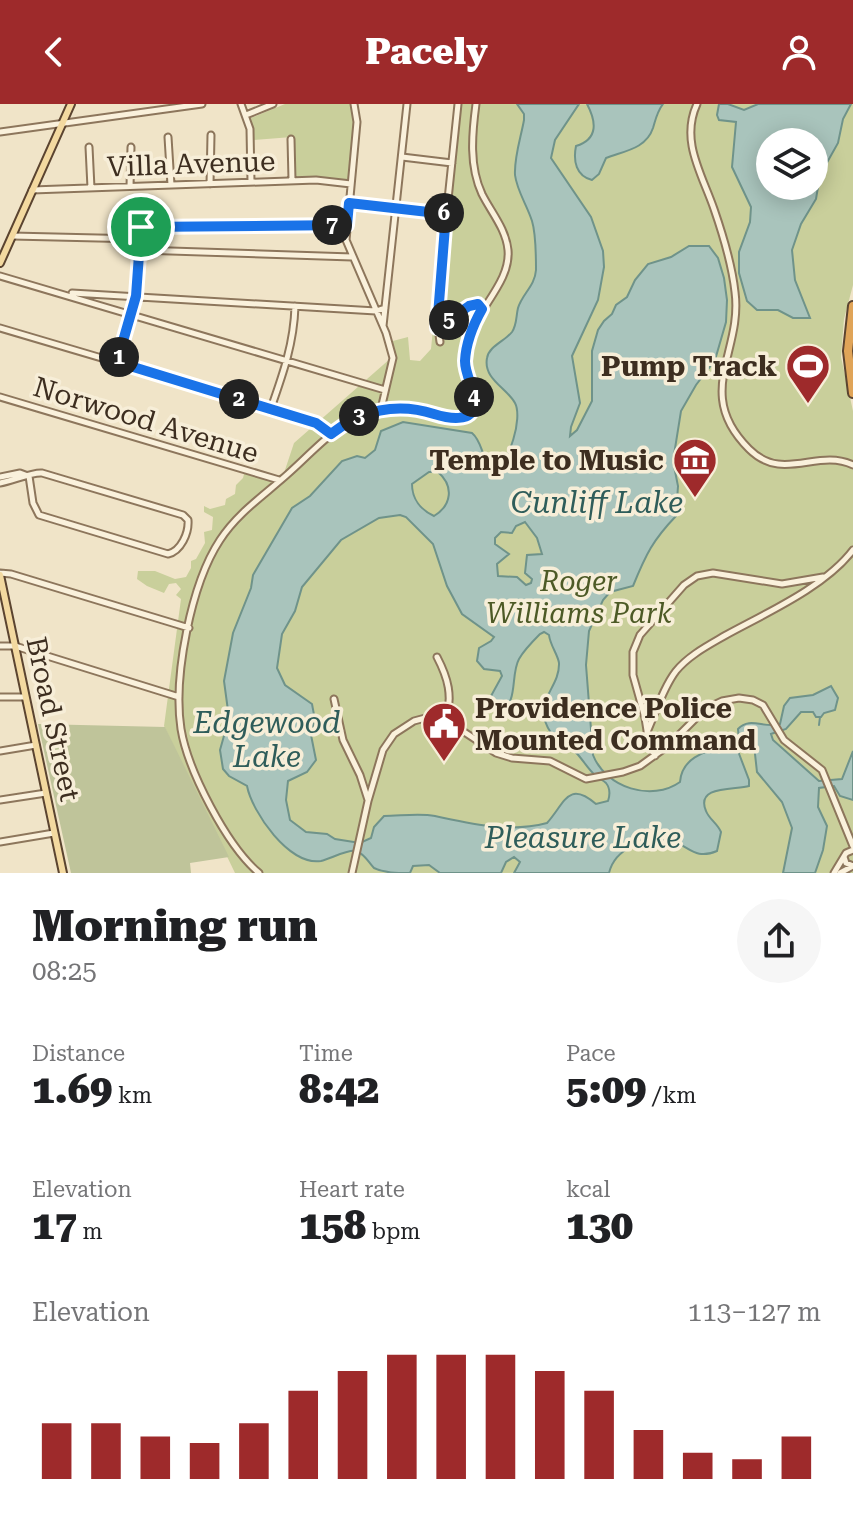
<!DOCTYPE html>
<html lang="en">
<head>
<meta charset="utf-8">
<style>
  :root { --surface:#fff; --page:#f6f6f6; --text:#202124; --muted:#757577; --accent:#9e2a2b }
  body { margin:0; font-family:"Roboto Serif",serif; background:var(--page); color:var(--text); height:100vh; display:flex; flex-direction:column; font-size:30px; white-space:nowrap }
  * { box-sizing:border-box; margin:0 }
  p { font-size:26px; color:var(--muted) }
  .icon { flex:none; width:44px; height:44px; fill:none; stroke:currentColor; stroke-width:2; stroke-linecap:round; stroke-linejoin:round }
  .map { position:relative; height:769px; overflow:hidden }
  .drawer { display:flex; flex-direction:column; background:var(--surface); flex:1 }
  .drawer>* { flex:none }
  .controls { position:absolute; left:756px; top:24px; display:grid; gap:16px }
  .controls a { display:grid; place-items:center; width:72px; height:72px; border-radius:50%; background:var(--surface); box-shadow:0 4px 20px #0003; font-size:40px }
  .pin { position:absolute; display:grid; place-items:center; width:68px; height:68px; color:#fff; margin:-34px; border:4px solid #fff; border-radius:50%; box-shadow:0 2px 8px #0007 }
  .km { position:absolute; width:40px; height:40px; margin:-20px; border-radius:50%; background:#222; color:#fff; font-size:22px; line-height:40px; text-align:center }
  .round { display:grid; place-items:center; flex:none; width:84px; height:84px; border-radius:42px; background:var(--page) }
  .overview { display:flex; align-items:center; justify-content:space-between; height:136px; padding:0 32px }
  h1 { font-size:44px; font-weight:800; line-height:60px }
  .stats { display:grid; grid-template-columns:repeat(3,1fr); gap:12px; height:136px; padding:8px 32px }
  .stats div { display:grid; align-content:center }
  .stats b { font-size:40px; font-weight:800 }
  .stats small { font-size:22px; font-weight:400 }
  .stats p { font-size:22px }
  .chart { height:224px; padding:16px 32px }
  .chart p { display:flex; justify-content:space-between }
  .chart svg { width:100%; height:144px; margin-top:8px; stroke:var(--accent); stroke-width:6 }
  header { display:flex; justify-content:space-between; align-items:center; height:104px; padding:0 32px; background:var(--accent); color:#fff; font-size:36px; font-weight:800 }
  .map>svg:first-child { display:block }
  .green { fill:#c9cf9b; fill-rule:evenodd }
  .cemetery { fill:#bfc49a }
  .water { fill:#a9c4bc; stroke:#6f938a; stroke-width:2; fill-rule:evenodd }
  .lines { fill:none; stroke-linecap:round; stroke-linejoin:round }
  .stream { stroke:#6f938a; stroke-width:2 }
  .minor-casing { stroke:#8d765c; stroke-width:9 }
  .major-casing { stroke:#5b4430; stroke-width:10 }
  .highway-casing { stroke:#5b4430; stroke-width:12 }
  .minor { stroke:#faf1dc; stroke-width:5 }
  .major { stroke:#f3d9a0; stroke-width:6 }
  .highway { stroke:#e0a458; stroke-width:8 }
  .route-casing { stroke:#fff; stroke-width:16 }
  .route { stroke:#1a73e8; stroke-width:10 }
  .labels { text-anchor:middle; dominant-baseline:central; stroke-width:7; stroke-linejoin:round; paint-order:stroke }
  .street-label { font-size:28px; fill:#3d2e20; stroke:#f7eed8 }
  .poi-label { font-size:28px; font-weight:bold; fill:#3d2e20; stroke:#f7eed8; text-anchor:end }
  .park-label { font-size:28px; font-style:italic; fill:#4d5a26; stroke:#f7eed8 }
  .water-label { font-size:30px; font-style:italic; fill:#2f5d5a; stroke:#f7eed8 }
</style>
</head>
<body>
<header><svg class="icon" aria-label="back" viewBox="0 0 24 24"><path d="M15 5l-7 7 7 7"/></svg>Pacely<svg class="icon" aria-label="person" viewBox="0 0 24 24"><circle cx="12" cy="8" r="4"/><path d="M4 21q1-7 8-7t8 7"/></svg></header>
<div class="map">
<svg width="853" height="769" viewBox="0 0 853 769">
  <rect width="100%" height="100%" fill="#f0e4c8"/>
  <path class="green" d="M 285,0 L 350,0 L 354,15 L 348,77 L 294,75 L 292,33 L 254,36 L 251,14 Z
    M 456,0 L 853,0 L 853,181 L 844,215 L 841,253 L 853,307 L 853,769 L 235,769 L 164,622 L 181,495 L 176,491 L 181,485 L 176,479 L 169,480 L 164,489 L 147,482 L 137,475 L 138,467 L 155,467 L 175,475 L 186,473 L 191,464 L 191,457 L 196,455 L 205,439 L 204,428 L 212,426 L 213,413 L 204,408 L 204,402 L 210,405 L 225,401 L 226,395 L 235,390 L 236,381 L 243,374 L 245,366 L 272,374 L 284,369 L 294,339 L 391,254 L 389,238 L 408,233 L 410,256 L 420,257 L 431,245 ZM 770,38 L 814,38 L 814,82 L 770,82 Z"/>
  <path class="cemetery" d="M 38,620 L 165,623 L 229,753 L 190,759 L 191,769 L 71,769 Z"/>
  <path class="water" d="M 517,0 L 579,0 L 555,36 L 551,54 L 591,113 L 603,147 L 604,163 L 598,196 L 572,252 L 580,299 L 571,323 L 570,332 L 577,326 L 592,297 L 592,247 L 598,226 L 604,217 L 612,210 L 616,201 L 627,193 L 635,176 L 648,160 L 671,153 L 689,142 L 709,142 L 718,154 L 724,174 L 727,196 L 726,218 L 715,256 L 696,281 L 681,307 L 673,357 L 678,382 L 676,412 C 653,436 646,450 633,482 L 610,488 L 603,496 L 589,527 L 586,561 L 593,651 C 606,684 652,698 680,678 C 682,649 714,646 739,637 L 738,625 C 750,612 764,625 780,620 L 784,602 L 790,594 L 813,591 L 831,582 L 838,594 L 835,606 L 824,609 L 821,613 L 816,613 L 813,608 L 801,608 L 786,625 L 771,630 L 773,636 L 819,677 L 842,675 L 853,647 L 853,696 L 840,692 L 834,682 L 819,684 L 818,703 L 827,722 L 823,746 L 815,769 L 783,769 L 792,724 L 782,698 L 757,668 L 754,641 L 751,638 L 738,647 L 749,676 L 749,682 C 735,686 695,681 706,707 C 709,715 717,719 721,728 L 717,747 C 693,757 689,740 670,737 C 645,733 615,744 609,769 L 514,769 L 520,758 L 514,753 L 506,758 L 501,769 L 440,769 L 429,761 L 413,762 L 410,769 C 397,769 384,769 374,764 C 368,758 365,750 356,747 C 348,745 330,755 321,757 C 289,762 252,708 247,682 L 229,672 L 223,665 L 220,646 L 229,614 L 224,577 L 233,529 L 251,484 L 253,471 L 292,404 L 310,392 L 342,357 L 357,352 L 365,354 L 375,346 L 381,327 L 403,318 L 472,329 C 484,339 481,358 495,366 C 509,359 523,314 515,299 C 507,284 483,275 487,254 C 489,242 505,237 512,228 C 517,221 516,212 518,204 C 522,190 535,182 536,166 C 536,151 536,130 532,117 C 527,101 517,87 515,71 C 514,53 521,33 524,16 L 524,10 ZM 429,368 L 438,368 C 454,382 452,401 434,412 C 421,406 412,395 412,380 ZM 400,411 L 406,413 L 433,440 L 447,482 L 462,510 L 494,533 L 491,537 L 479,544 L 477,557 L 484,565 L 500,567 L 502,572 L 491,592 L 499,607 C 519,601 510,571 519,555 C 524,546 533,537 540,530 L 544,528 L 549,531 C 550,541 558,551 559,559 C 560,586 530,597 551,629 C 555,635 561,637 566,640 C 579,647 585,663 596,672 C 599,675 603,676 606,679 C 610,684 610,691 608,697 L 596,700 C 568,676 565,699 547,719 C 509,729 473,720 435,712 C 419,709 400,712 384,712 L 374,723 L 371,734 L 360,739 L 335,735 L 327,730 L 306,728 L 290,716 L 286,696 L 288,677 L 307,668 L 316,656 L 311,631 L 315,616 L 312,600 L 285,581 L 277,564 L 282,530 L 295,507 L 302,483 L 341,436 L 379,414 ZM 525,418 L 537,434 L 542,450 L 527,451 L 525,469 L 532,475 L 531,479 L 526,481 L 517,473 L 498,472 L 497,460 L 509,450 L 495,440 L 495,434 L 501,428 L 512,429 L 516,422 Z
    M 587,0 L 663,0 C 657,8 656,14 653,24 C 646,45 624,47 606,54 L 599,70 L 592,76 C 576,72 573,57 576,42 C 599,35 596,17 587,0 Z
    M 719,0 L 728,0 L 744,6 L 758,0 L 851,0 L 843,15 L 838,39 L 820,71 L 816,95 L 801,120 L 792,146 L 795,176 L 810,214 L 793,214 L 778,206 L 757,206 L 747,197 L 739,169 L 739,148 L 750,118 L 751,103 L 732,63 L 736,18 L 719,16 L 717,11 ZM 770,38 L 814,38 L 814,82 L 770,82 Z"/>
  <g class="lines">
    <path class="stream" d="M 819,621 L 820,613"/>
    <g class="minor-casing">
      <path id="minor" d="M 241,0 L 250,25 L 251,78
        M 354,0 L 357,18 L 346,136 L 386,229 L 393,254 L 381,305
        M 697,0 C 680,37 702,70 714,105 C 723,131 732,161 735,188 C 743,248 693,289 749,345 C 783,379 817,344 853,361
        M 246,11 L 273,0
        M 0,28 L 202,0
        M 168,33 L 171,81
        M 291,35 L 292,76
        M 89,43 L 91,84
        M 402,53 L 452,59
        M 210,80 L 211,31
        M 130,82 L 131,43
        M 32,86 L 316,76 L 351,80
        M 349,99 L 446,110
        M 141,123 L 347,121
        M 12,132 L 141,135
        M 140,146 L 352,153
        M 0,172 L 385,286
        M 72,189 L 376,207 L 385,204
        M 383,222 L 407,0
        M 0,224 L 271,304 L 316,319 L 331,330
        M 437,224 L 471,201 L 478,200 L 482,204
        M 440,238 L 436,210 L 458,0
        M 117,258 L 136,192 L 142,105
        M 0,293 L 279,376
        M 271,304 C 283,270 294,239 295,202
        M 0,373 L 20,369 L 28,372
        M 0,379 C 12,377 32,368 42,369 L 183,411 L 188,416 C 189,429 181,447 168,450 L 39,411 L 33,399 L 29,372
        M 0,469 L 11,470 L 189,524
        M 0,542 L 15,542 L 179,593
        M 437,553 C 448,574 453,592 446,616
        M 0,593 L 25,593
        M 334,595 L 343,636 L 360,671 L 368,696
        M 647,628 C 656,608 663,584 676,567 C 689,551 709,541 726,531 C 766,509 825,483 853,446
        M 0,647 L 36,641
        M 655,652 L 649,639 L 645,614 L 633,571 L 633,548 L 640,531 L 684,481 L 697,472 L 713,469 L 782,480 L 823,473
        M 0,696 L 46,689
        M 0,738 L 54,729
        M 844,753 L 846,759 L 853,762
        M 259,769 C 227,742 188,667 181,625 C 173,573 191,480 220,436 C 238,408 266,390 290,368 C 307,353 322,336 341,323 C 359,312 376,304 398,304 C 417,304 455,322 469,310 C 482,298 468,283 466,270 C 465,260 465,250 467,240 C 475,206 511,179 508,146 C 506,125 491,108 482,90 C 469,62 472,30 476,0
        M 352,769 L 368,697 L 383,646 L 394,630 L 414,617 L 429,613 L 446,616 L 496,649 L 512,654 L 550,657 L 586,675 L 623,668 L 640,662 L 669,641 L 705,605 L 722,597 L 739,594 L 753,596 L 763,601 L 784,636 L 822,666 L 853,742
        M 834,769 L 846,749 L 853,746
        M 840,769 L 853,762"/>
    </g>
    <g class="major-casing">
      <path id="major" d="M 0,159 L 71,0
        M 0,471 L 63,769"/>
    </g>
    <g class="highway-casing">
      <path id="highway" d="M 853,202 L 848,247 L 853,289"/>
    </g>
    <use href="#minor" class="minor"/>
    <use href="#major" class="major"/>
    <use href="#highway" class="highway"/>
  </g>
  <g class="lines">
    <g class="route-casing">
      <path id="route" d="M 349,99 L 446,110 L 437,224 L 469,202 L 478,200 L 482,205 C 473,221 466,238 465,257 C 465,272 476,287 475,299 C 473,320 447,314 434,310 C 397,298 361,306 331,330 L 316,319 L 117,258 L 136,192 L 141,123 L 347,121 Z"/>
    </g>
    <use href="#route" class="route"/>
  </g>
  <defs>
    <g id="stadium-pin" transform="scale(2.3)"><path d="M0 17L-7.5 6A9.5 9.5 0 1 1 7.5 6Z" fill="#9e2a2b" stroke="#f7eed8"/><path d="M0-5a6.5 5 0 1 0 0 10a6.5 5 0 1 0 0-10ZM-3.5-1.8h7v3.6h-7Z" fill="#fff"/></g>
    <g id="museum-pin" transform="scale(2.3)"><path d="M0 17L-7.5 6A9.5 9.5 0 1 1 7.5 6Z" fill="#9e2a2b" stroke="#f7eed8"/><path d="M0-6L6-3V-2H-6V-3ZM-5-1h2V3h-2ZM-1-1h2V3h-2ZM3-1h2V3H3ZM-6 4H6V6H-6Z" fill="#fff"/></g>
    <g id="civic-pin" transform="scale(2.3)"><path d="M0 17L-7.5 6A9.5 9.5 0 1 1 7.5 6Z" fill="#9e2a2b" stroke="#f7eed8"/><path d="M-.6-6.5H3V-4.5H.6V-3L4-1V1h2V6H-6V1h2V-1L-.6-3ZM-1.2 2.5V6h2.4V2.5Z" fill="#fff"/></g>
  </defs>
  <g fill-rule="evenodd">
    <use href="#stadium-pin" x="808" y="262"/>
    <use href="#museum-pin" x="695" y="356"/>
    <use href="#civic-pin" x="444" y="620"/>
  </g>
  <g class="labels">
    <g class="street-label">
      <text transform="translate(191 60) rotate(-2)">Villa Avenue</text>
      <text transform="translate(146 316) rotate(17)">Norwood Avenue</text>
      <text transform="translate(53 615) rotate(78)">Broad Street</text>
    </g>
    <g class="poi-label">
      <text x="777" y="262">Pump Track</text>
      <text x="664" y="356">Temple to Music</text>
      <text x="475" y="604" text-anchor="start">Providence Police<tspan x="475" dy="32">Mounted Command</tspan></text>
    </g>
    <g class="park-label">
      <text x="579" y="477">Roger<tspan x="579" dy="32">Williams Park</tspan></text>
    </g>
    <g class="water-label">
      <text x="597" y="398">Cunliff Lake</text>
      <text x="267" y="618">Edgewood<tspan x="267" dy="34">Lake</tspan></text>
      <text x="583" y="733">Pleasure Lake</text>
    </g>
  </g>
</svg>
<div class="controls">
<a><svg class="icon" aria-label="layers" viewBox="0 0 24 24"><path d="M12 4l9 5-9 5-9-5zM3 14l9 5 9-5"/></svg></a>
</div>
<div class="pin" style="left:141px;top:123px;background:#1e9e55"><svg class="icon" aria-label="arrive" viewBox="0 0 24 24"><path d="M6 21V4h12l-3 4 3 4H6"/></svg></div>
<b class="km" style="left:119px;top:253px">1</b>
<b class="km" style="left:239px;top:295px">2</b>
<b class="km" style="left:359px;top:312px">3</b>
<b class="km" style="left:474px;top:293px">4</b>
<b class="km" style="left:449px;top:216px">5</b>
<b class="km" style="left:444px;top:109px">6</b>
<b class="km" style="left:332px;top:121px">7</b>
</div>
<section class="drawer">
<div class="overview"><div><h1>Morning run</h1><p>08:25</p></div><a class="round"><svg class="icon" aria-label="share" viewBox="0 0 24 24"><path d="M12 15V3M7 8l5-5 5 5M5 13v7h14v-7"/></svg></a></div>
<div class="stats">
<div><p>Distance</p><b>1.69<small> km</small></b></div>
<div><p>Time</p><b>8:42</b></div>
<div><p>Pace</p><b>5:09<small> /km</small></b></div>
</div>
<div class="stats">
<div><p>Elevation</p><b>17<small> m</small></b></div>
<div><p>Heart rate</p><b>158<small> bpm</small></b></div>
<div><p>kcal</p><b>130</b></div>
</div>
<div class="chart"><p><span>Elevation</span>113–127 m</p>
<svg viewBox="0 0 160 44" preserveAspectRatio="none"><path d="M5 44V27M15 44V27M25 44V31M35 44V33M45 44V27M55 44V17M65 44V11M75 44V6M85 44V6M95 44V6M105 44V11M115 44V17M125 44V29M135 44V36M145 44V38M155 44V31"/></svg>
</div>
</section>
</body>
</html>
